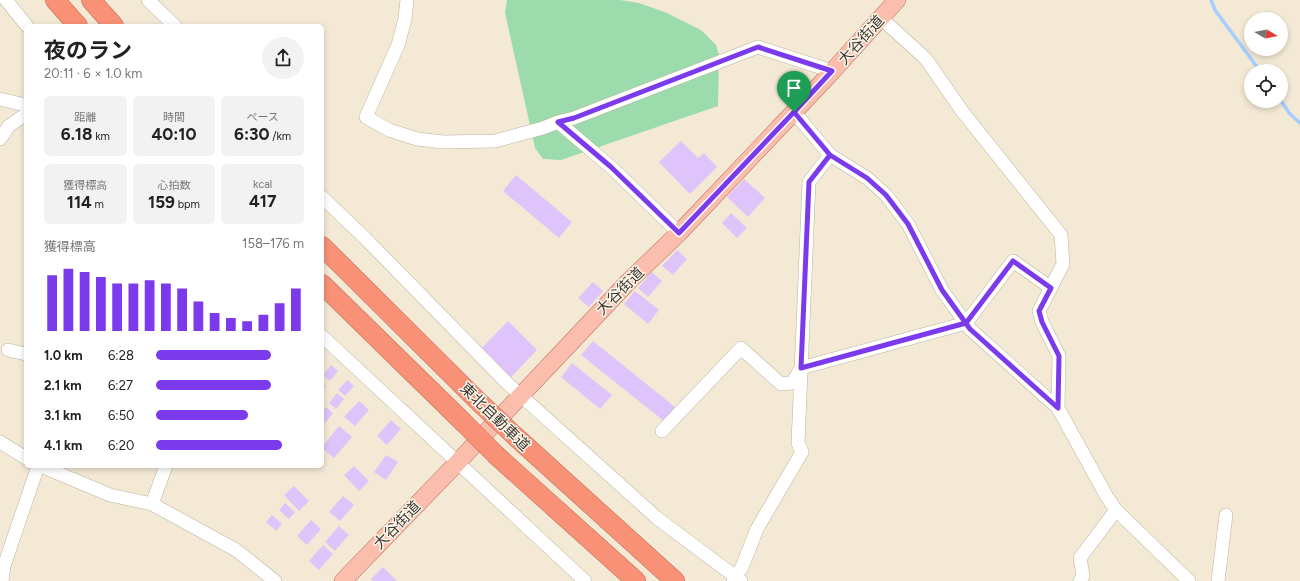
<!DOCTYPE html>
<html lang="ja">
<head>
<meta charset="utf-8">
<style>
  :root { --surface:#fff; --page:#f2f2f2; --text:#222; --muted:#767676; --accent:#7c3aed }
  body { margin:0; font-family:Figtree,"Noto Sans JP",sans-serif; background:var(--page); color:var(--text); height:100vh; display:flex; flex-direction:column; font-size:15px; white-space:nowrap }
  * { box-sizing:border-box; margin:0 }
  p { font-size:13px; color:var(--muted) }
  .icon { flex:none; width:22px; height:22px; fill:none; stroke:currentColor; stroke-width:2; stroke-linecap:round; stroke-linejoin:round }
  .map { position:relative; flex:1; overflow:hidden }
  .panel { position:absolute; left:24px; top:24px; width:300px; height:444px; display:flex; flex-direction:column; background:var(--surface); border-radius:6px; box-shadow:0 2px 6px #0003 }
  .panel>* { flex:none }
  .needle { width:26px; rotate:99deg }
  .fabs { position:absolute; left:1244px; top:12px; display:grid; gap:8px }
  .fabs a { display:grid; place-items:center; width:44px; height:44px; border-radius:50%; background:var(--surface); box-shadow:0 2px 6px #0003; font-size:20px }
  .pin { position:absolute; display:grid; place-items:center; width:34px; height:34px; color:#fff; margin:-41px -17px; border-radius:50% 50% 50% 0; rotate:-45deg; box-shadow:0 0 4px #0007 }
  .pin .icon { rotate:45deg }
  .round { display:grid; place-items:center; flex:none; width:42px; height:42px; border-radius:21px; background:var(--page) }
  .summary { display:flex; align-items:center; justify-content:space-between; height:68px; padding:0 20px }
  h1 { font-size:22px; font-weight:700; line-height:30px }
  .metrics { display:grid; grid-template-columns:repeat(3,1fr); gap:6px; height:68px; padding:4px 20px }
  .metrics div { display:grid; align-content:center; border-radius:6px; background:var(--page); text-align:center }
  .metrics b { font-size:17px; font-weight:700 }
  .metrics small { font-size:11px; font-weight:400 }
  .metrics p { font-size:11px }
  .chart { height:112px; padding:8px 20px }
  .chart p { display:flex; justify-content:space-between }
  .chart svg { width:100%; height:72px; margin-top:4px; stroke:var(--accent); stroke-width:6 }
  ul { padding:0 20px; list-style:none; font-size:13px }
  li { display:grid; grid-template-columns:64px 48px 1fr; align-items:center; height:30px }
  li i { height:10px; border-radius:5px; background:var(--accent) }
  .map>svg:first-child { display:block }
  .green { fill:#9cdcac }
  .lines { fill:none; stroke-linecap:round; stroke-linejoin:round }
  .stream { stroke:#a6cdfe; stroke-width:3.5 }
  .building { fill:#dfc4fb }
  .minor-casing { stroke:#bcb39f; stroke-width:14 }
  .major-casing { stroke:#b7725d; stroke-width:18 }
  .highway-casing { stroke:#b7725d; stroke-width:20 }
  .minor { stroke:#fff; stroke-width:13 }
  .major { stroke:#fbbdac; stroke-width:17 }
  .highway { stroke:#f89175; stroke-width:19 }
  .highway-bridge-casing { stroke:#b7725d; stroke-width:20; stroke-linecap:butt }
  .highway-bridge { stroke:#f89175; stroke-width:19 }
  .route-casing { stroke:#fff; stroke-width:8 }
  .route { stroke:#7c3aed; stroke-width:5 }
  .labels { text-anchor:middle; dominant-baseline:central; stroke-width:3; stroke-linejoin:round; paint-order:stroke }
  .street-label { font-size:15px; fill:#3d3931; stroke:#fdf7eb }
</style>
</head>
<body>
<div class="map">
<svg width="1300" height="581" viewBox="0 0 1300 581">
  <rect width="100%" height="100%" fill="#f4e9d5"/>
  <path class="green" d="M 507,0 L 620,0 L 639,3 L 667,13 L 701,30 L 716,45 L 719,55 L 718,106 L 561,160 L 543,159 L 535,148 L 505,13 Z"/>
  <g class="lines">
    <path class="stream" d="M 1211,0 L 1215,10 L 1260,71
      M 1281,101 L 1290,114 L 1300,123"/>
  </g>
  <path class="building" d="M 681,141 L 698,158 L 704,153 L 717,167 L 690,194 L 659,162 Z
    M 516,175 L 572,222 L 559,238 L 503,191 Z
    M 744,179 L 765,198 L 748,217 L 727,197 Z
    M 731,213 L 747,228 L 737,238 L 722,223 Z
    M 677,250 L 687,259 L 673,275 L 662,266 Z
    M 652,272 L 662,281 L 648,297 L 638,288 Z
    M 593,282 L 603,291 L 589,307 L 578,298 Z
    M 635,291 L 659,310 L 648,324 L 624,304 Z
    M 508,321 L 537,350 L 511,377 L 482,348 Z
    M 593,341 L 675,407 L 664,421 L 581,355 Z
    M 572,363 L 612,395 L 600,409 L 561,377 Z
    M 331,365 L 338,371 L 330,381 L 323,375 Z
    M 347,380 L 354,386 L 345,396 L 338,390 Z
    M 322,383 L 326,386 L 322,391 Z
    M 337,393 L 344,399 L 336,409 L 329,403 Z
    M 359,401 L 369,410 L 355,426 L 344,417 Z
    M 326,407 L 333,413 L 325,423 L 322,421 L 322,412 Z
    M 391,420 L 401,429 L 387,445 L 377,436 Z
    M 339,426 L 352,437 L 334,458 L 322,448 L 322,447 Z
    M 386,455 L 398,462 L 386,480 L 374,472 Z
    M 354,466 L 369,481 L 359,491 L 344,475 Z
    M 294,486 L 309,501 L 299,511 L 284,495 Z
    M 343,496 L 354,505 L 340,521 L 329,512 Z
    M 285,503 L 295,512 L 289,519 L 279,510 Z
    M 272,515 L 282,524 L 276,531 L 266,522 Z
    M 311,520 L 321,529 L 307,545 L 297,536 Z
    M 339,526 L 349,535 L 335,551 L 325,542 Z
    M 323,545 L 333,554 L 319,570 L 309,561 Z
    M 383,567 L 397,581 L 373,581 L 371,579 Z"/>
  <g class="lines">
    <g class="minor-casing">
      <path id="minor" d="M 6,0 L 27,26
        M 148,0 L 175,26
        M 407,0 L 405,19 L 398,45 L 366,117 L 389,130 L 417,139 L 443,142 L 495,141 L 543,128 L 558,122 L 611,167 L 679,233
        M 881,18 L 926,59 L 962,111 L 1061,235 L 1063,264 L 1039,311 L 1042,322 L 1059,356 L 1058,408
        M 0,99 L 26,105
        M 794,112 L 830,155 L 867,178 L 886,195 L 908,224 L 942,290 L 970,329 L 1058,408 L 1107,497 L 1116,510 L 1189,581
        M 558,122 L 574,118 L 758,47 L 832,71
        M 0,139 L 9,126 L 26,114
        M 322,197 L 365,238 L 507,383 L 657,518 L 741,581
        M 322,336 L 585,581
        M 8,350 L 26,354
        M 662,431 L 741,348 L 781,384 L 792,383 L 801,368 L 966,323 L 1013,261 L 1051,288
        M 0,442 L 26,458
        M 41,466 L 110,495 L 152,504 L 236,550 L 275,581
        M 152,504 L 166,466
        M 2,581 L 4,566 L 38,466
        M 733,581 L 742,567 L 757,529 L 802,452 L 798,443 L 809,182 L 830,155
        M 1080,581 L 1083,576 L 1080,558 L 1116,510
        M 1218,581 L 1226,515"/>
    </g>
    <g class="major-casing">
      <path id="major" d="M 343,581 L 458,462 L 629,281 L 679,233 L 829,75 L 897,0"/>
    </g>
    <g class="highway-casing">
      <path id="highway" d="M 55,0 L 78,26
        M 91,0 L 114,26
        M 322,246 L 481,404
        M 322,284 L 462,421
        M 516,437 L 675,581
        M 497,456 L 636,581"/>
    </g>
    <use href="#minor" class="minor"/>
    <use href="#major" class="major"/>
    <use href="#highway" class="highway"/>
    <g class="highway-bridge-casing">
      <path id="highway-bridge" d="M 481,404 L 516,437
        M 462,421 L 497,456"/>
    </g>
    <use href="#highway-bridge" class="highway-bridge"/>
  </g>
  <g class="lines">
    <g class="route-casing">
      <path id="route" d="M 794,112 L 679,233 L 611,167 L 558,122 L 574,118 L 758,47 L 832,71 L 794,112 L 830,155 L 867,178 L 886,195 L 908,224 L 942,290 L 970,329 L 1058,408 L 1059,356 L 1042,322 L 1039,311 L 1051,288 L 1013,261 L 966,323 L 801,368 L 809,182 L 830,155 L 794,112"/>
    </g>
    <use href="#route" class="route"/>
  </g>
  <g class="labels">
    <g class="street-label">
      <text transform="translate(861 40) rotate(-48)">大谷街道</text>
      <text transform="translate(620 291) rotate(-45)">大谷街道</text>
      <text transform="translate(495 417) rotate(44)">東北自動車道</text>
      <text transform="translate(397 525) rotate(-46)">大谷街道</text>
    </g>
  </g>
</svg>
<div class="fabs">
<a><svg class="needle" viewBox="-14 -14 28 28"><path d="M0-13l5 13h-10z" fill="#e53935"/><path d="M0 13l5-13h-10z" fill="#767676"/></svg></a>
<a><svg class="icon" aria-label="locate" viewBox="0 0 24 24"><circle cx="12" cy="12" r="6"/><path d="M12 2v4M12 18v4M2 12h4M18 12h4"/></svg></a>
</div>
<div class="pin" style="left:794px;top:112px;background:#1e9e55"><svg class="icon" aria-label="arrive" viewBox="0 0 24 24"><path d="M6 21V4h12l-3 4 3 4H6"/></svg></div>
<section class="panel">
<div class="summary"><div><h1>夜のラン</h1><p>20:11 · 6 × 1.0 km</p></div><a class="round"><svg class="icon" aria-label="share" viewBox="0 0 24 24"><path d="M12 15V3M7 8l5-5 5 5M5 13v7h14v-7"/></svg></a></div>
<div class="metrics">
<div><p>距離</p><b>6.18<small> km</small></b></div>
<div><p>時間</p><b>40:10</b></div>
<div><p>ペース</p><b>6:30<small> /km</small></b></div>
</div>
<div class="metrics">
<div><p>獲得標高</p><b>114<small> m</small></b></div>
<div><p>心拍数</p><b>159<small> bpm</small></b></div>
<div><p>kcal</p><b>417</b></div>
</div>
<div class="chart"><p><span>獲得標高</span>158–176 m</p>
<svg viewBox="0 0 160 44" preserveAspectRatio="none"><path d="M5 44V10M15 44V6M25 44V8M35 44V11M45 44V15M55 44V15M65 44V13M75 44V15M85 44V18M95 44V26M105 44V33M115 44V36M125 44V38M135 44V34M145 44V27M155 44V18"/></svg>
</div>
<ul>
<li><b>1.0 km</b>6:28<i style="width:78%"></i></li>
<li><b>2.1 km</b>6:27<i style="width:78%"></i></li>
<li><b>3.1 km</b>6:50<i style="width:62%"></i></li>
<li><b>4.1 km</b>6:20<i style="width:85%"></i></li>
</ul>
</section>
</div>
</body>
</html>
